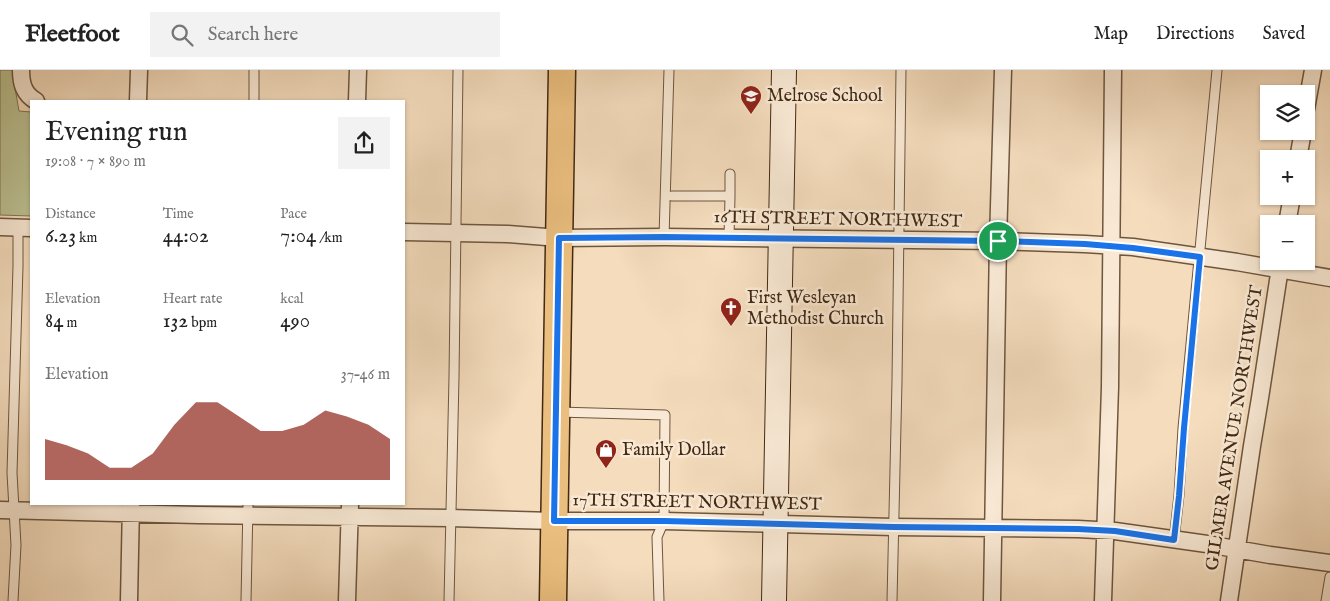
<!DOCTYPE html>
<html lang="en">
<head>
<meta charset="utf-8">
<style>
  :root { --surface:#fff; --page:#f2f2f2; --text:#222; --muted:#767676; --line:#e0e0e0; --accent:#8f2418 }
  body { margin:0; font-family:"IM FELL English",serif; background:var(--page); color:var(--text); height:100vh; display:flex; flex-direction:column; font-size:19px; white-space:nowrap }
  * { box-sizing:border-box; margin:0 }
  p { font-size:16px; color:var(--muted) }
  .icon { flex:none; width:28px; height:28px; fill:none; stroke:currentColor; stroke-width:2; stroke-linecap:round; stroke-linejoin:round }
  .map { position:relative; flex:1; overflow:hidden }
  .sheet { position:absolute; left:30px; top:30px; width:375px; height:405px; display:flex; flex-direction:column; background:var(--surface); border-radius:0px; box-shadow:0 1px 4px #0004 }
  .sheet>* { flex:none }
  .buttons { position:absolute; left:1260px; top:15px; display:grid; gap:10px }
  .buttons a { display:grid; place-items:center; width:55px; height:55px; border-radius:0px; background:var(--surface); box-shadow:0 1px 4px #0004; font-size:25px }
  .pin { position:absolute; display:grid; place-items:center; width:42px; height:42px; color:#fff; margin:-21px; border:2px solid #fff; border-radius:50%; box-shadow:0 1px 5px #0007 }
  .round { display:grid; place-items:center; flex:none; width:52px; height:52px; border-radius:0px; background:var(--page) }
  .headline { display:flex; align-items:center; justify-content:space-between; height:85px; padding:0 15px }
  h1 { font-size:28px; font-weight:600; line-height:38px }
  .figures { display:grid; grid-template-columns:repeat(3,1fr); gap:8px; height:85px; padding:5px 15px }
  .figures div { display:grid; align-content:center }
  .figures b { font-size:21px; font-weight:600 }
  .figures small { font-size:14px; font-weight:400 }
  .figures p { font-size:14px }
  .chart { height:140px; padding:10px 15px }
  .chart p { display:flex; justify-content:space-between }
  .chart svg { width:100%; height:90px; margin-top:5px; fill:var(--accent); opacity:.7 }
  header { display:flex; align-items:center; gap:30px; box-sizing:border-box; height:70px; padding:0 25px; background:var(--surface); border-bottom:1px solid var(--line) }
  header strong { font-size:24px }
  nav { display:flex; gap:28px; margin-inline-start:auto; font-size:18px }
  .search { width:350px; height:45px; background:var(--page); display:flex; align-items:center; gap:12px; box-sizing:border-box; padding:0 18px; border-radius:0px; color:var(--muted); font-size:19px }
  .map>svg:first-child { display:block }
  .park { fill:#bbc092; stroke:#7e7452 }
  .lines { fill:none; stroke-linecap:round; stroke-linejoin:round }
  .lane-casing { stroke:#6e563e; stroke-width:11 }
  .street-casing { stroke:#6e563e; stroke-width:19 }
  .secondary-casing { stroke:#422913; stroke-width:26 }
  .primary-casing { stroke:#422913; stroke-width:29 }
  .lane { stroke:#f8e8d4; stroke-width:9 }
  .street { stroke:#f8e8d4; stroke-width:16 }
  .secondary { stroke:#f8e8d4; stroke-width:24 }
  .primary { stroke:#eabe7e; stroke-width:26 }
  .route-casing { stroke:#fff; stroke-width:10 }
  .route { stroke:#1a73e8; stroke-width:6 }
  .labels { text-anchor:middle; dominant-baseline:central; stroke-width:5; stroke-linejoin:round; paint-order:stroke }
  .poi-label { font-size:18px; fill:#422913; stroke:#f8e8d4; text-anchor:start }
  .street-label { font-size:18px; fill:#422913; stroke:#f8e8d4 }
</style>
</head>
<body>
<header>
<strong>Fleetfoot</strong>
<div class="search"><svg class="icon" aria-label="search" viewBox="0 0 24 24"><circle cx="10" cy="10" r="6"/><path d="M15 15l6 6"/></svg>Search here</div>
<nav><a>Map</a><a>Directions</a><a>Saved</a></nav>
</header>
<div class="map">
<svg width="1330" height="531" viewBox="0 0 1330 531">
  <rect width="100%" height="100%" fill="#f4dcbd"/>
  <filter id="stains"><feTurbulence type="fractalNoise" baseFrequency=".004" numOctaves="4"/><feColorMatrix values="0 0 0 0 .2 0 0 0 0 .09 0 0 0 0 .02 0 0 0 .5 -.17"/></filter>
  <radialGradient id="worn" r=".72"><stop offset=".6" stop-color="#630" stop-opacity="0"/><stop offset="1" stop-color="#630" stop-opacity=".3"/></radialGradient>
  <path class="park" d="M 0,0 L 15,0 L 15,18 L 19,41 L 31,42 L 31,146 L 0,145 Z"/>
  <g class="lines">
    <g class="lane-casing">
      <path id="lane" d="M 254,31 L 254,0
        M 672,126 L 730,126 L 729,168
        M 730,126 L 730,104
        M 664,167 L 669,0
        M 558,342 L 665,345 L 664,451 L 657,467 L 659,531
        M 1174,470 L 1179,425 L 1183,358 L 1217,0
        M 13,531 L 16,475 L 12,403 L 18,196 L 18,157
        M 246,531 L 248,434
        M 449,531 L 454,307 L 458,0
        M 892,531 L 897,311 L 901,0
        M 1326,531 L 1330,507"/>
    </g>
    <g class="street-casing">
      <path id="street" d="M 21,0 C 21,14 24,24 36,31
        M 138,31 L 139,0
        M 357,31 L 358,0
        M 1306,39 L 1313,0
        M 1298,89 L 1303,61
        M 1287,154 L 1292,126
        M 0,157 L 31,158
        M 404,162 L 508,164 L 559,168 L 664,167 L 998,171 L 1085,174 L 1133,177 L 1237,192 L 1330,208
        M 0,440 L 198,445 L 450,448 L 554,451 L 664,451 L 893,457 L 1078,459 L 1115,461 L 1207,474 L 1270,485 L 1330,493
        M 129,531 L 131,434
        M 347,531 L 350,434
        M 992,531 L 998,171 L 1003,0
        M 1103,531 L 1110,317 L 1113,0
        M 1229,531 L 1252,376 L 1260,328 L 1281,191"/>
    </g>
    <g class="secondary-casing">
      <path id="secondary" d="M 774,531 L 784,0"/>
    </g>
    <g class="primary-casing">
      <path id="primary" d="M 553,531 L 562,0"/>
    </g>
    <use href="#lane" class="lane"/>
    <use href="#street" class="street"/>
    <use href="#secondary" class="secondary"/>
    <use href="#primary" class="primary"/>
  </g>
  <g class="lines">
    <g class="route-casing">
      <path id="route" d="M 664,167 L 998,171 L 1085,174 L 1133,178 L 1200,187 L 1184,358 L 1179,426 L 1174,470 L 1115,461 L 1078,459 L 893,457 L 664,451 L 554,451 L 559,168 Z"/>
    </g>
    <use href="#route" class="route"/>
  </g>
  <defs>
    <g id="school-pin" transform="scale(1.125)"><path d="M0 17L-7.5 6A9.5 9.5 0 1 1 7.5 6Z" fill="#8f2418" stroke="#f8e8d4"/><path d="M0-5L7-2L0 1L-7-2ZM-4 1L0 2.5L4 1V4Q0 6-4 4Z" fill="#fff"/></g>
    <g id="church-pin" transform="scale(1.125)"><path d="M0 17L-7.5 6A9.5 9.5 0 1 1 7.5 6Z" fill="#8f2418" stroke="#f8e8d4"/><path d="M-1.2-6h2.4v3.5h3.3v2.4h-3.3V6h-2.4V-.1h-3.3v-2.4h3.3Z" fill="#fff"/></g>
    <g id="shop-pin" transform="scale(1.125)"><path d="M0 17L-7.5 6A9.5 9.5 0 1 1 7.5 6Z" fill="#8f2418" stroke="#f8e8d4"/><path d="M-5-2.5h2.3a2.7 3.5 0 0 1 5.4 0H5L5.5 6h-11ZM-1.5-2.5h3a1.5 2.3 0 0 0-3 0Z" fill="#fff"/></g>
  </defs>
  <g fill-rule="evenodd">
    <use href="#school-pin" x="751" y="26"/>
    <use href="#church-pin" x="731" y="238"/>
    <use href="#shop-pin" x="606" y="380"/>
  </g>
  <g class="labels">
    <g class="poi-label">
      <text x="767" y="26">Melrose School</text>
      <text x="747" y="228">First Wesleyan<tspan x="747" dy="21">Methodist Church</tspan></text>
      <text x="622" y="380">Family Dollar</text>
    </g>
    <g class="street-label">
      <text transform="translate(838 150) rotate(1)">16TH STREET NORTHWEST</text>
      <text transform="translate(1235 358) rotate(-81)">GILMER AVENUE NORTHWEST</text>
      <text transform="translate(697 433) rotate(1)">17TH STREET NORTHWEST</text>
    </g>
  </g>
  <rect width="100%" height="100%" filter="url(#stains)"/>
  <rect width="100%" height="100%" fill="url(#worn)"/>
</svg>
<div class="buttons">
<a><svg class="icon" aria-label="layers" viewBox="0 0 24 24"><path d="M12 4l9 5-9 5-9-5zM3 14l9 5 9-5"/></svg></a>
<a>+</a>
<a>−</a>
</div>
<div class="pin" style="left:998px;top:171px;background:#1e9e55"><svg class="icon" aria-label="arrive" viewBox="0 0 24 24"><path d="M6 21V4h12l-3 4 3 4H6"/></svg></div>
<section class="sheet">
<div class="headline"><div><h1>Evening run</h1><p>19:08 · 7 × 890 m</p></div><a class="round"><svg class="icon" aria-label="share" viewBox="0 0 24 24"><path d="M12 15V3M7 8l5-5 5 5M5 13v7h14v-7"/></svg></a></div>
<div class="figures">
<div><p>Distance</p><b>6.23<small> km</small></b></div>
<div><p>Time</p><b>44:02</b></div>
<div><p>Pace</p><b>7:04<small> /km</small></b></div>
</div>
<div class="figures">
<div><p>Elevation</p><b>84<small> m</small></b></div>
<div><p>Heart rate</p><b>132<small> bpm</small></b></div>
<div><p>kcal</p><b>490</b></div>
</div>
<div class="chart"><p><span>Elevation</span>37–46 m</p>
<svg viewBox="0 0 160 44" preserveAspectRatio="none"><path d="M0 44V24L10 27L20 31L30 38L40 38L50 31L60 17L70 6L80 6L90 13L100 20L110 20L120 17L130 10L140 13L150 17L160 24V44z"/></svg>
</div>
</section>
</div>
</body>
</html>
